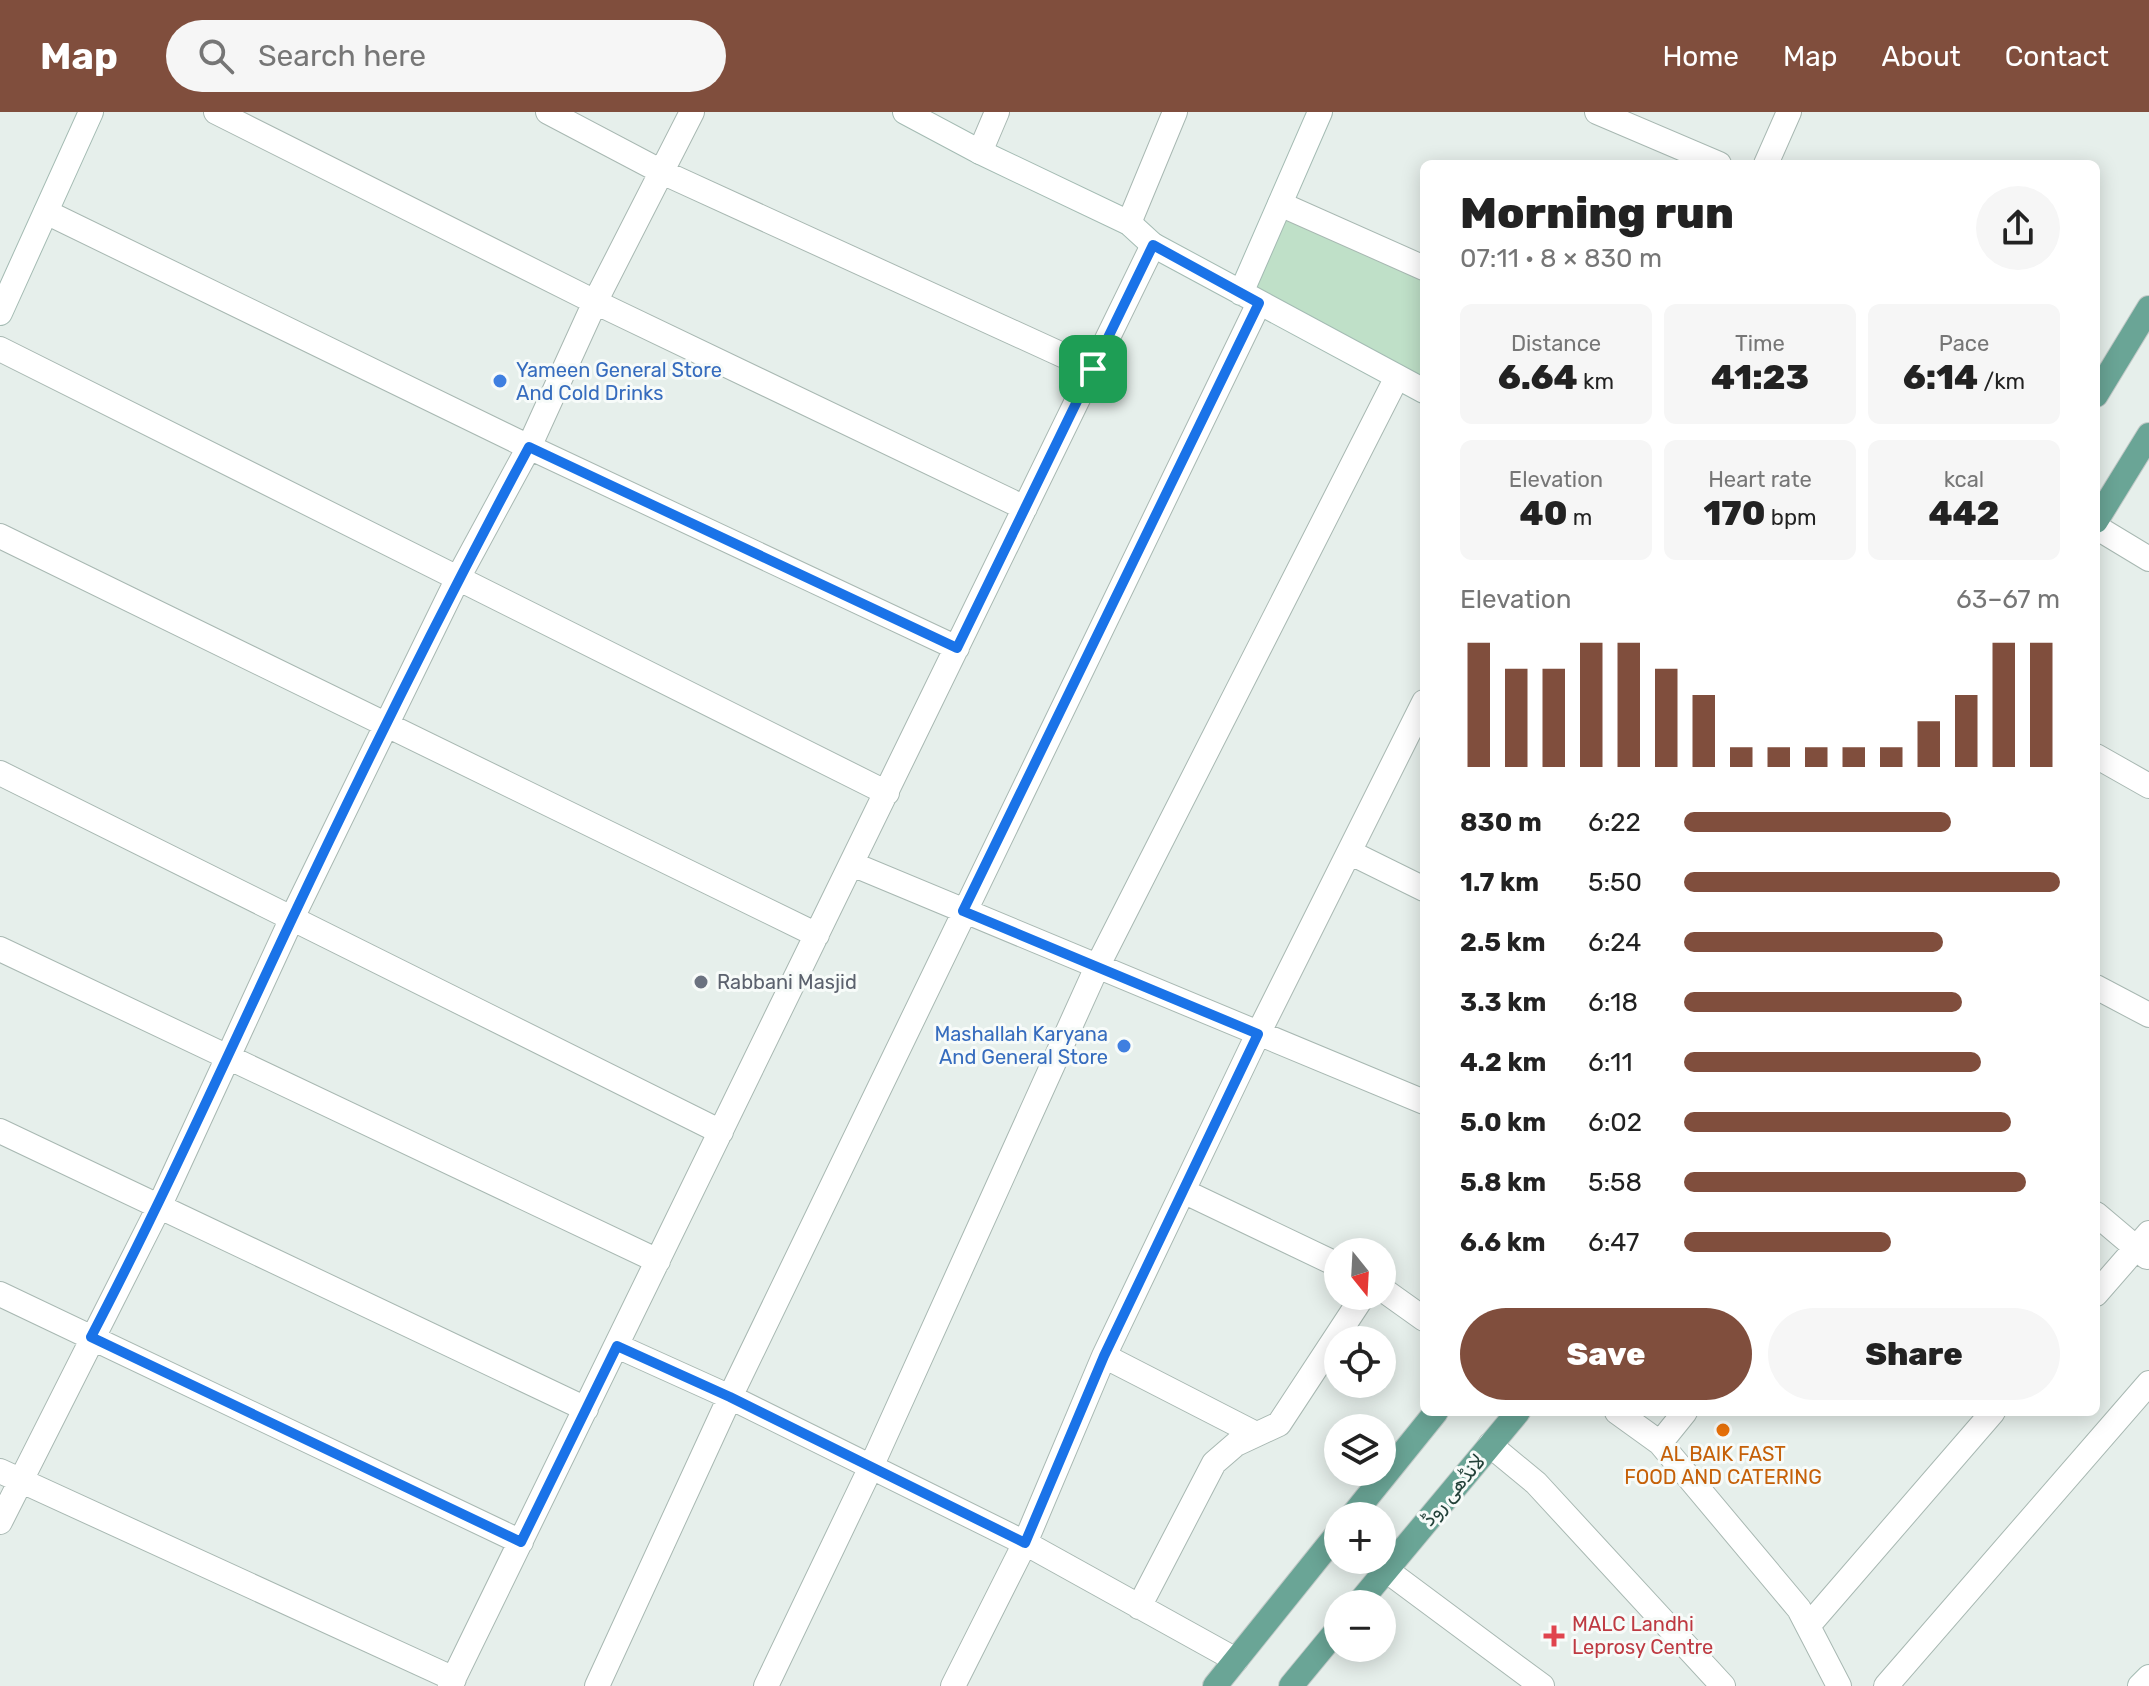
<!DOCTYPE html>
<html lang="en">
<head>
<meta charset="utf-8">
<style>
  :root { --surface:#fff; --page:#f6f6f6; --text:#222; --muted:#767676; --accent:#804e3d }
  body { margin:0; font-family:Rubik,Vazirmatn,sans-serif; background:var(--page); color:var(--text); height:100vh; display:flex; flex-direction:column; font-size:30px; white-space:nowrap }
  * { box-sizing:border-box; margin:0 }
  p { font-size:26px; color:var(--muted) }
  .icon { flex:none; width:44px; height:44px; fill:none; stroke:currentColor; stroke-width:2; stroke-linecap:round; stroke-linejoin:round }
  .map { position:relative; flex:1; overflow:hidden }
  .panel { position:absolute; left:1420px; top:48px; width:680px; height:1256px; display:flex; flex-direction:column; background:var(--surface); border-radius:12px; box-shadow:0 4px 20px #0003 }
  .panel>* { flex:none }
  .needle { width:52px; rotate:162deg }
  .fabs { position:absolute; left:1324px; top:1126px; display:grid; gap:16px }
  .fabs a { display:grid; place-items:center; width:72px; height:72px; border-radius:50%; background:var(--surface); box-shadow:0 4px 20px #0003; font-size:40px }
  .pin { position:absolute; display:grid; place-items:center; width:68px; height:68px; color:#fff; margin:-34px; border-radius:16px; box-shadow:0 4px 12px #0006 }
  .round { display:grid; place-items:center; flex:none; width:84px; height:84px; border-radius:42px; background:var(--page) }
  .head { display:flex; align-items:center; justify-content:space-between; height:136px; padding:0 40px }
  h1 { font-size:44px; font-weight:800; line-height:60px }
  .stats { display:grid; grid-template-columns:repeat(3,1fr); gap:12px; height:136px; padding:8px 40px }
  .stats div { display:grid; align-content:center; border-radius:12px; background:var(--page); text-align:center }
  .stats b { font-size:34px; font-weight:800 }
  .stats small { font-size:22px; font-weight:400 }
  .stats p { font-size:22px }
  .chart { height:224px; padding:16px 40px }
  .chart p { display:flex; justify-content:space-between }
  .chart svg { width:100%; height:144px; margin-top:8px; stroke:var(--accent); stroke-width:6 }
  .primary-button { display:flex; gap:16px; margin-top:auto; padding:16px 40px }
  .primary-button a { flex:1; height:92px; border-radius:48px; background:var(--accent); color:#fff; font-size:32px; font-weight:800; line-height:92px; text-align:center }
  .primary-button a+a { background:var(--page); color:var(--text) }
  ul { padding:0 40px; list-style:none; font-size:26px }
  li { display:grid; grid-template-columns:128px 96px 1fr; align-items:center; height:60px }
  li i { height:20px; border-radius:10px; background:var(--accent) }
  header { display:flex; align-items:center; gap:48px; box-sizing:border-box; height:112px; padding:0 40px; background:var(--accent); color:#fff }
  header strong { font-size:38px }
  nav { display:flex; gap:44px; margin-inline-start:auto; font-size:28px }
  .search { width:560px; height:72px; background:var(--page); display:flex; align-items:center; gap:20px; box-sizing:border-box; padding:0 28px; border-radius:44px; color:var(--muted); font-size:30px }
  .map>svg:first-child { display:block }
  .green { fill:#bfe0c8 }
  .lines { fill:none; stroke-linecap:round; stroke-linejoin:round }
  .street-casing { stroke:#a8b8b2; stroke-width:26 }
  .secondary-casing { stroke:#a4bbb3; stroke-width:26 }
  .primary-casing { stroke:#c2cac8; stroke-width:26 }
  .street { stroke:#fff; stroke-width:24 }
  .secondary { stroke:#fff; stroke-width:24 }
  .primary { stroke:#6aa596; stroke-width:24 }
  .route-casing { stroke:#fff; stroke-width:16 }
  .route { stroke:#1a73e8; stroke-width:10 }
  .shop-dot { fill:#3f7fe0; stroke:#f7fbf9; stroke-width:3 }
  .worship-dot { fill:#6b7280; stroke:#f7fbf9; stroke-width:3 }
  .food-dot { fill:#e8710a; stroke:#f7fbf9; stroke-width:3 }
  .health-dot { fill:#e0444e; stroke:#f7fbf9; stroke-width:3 }
  .labels { text-anchor:middle; dominant-baseline:central; stroke-width:6; stroke-linejoin:round; paint-order:stroke }
  .shop-label { font-size:20px; fill:#366cbe; stroke:#f7fbf9; text-anchor:start }
  .worship-label { font-size:20px; fill:#5b616d; stroke:#f7fbf9; text-anchor:start }
  .food-label { font-size:20px; fill:#c56008; stroke:#f7fbf9 }
  .street-label { font-size:20px; fill:#24423a; stroke:#f7fbf9 }
  .health-label { font-size:20px; fill:#be3a42; stroke:#f7fbf9; text-anchor:start }
</style>
</head>
<body>
<header>
<strong>Map</strong>
<div class="search"><svg class="icon" aria-label="search" viewBox="0 0 24 24"><circle cx="10" cy="10" r="6"/><path d="M15 15l6 6"/></svg>Search here</div>
<nav><a>Home</a><a>Map</a><a>About</a><a>Contact</a></nav>
</header>
<div class="map">
<svg width="2149" height="1574" viewBox="0 0 2149 1574">
  <rect width="100%" height="100%" fill="#e6efeb"/>
  <path class="green" d="M 1280,92 L 1424,156 L 1424,279 L 1241,181 Z"/>
  <g class="lines">
    <g class="street-casing">
      <path id="street" d="M 216,0 L 595,190 L 1025,396
        M 548,0 L 662,60 L 1093,257
        M 1597,0 L 1719,52
        M 980,40 L 997,0
        M 1766,52 L 1789,0
        M 1280,92 L 1424,156
        M 46,100 L 529,335 L 957,536
        M 1129,111 L 1175,0
        M 0,237 L 887,681
        M 2096,415 L 2149,447
        M 0,424 L 817,823
        M 2096,644 L 2149,674
        M 0,661 L 721,1020
        M 1349,740 L 1424,777
        M 852,752 L 1424,990
        M 0,837 L 658,1149
        M 2096,875 L 2149,903
        M 0,1019 L 586,1297
        M 1183,1079 L 1338,1153
        M 2096,1102 L 2147,1145
        M 1382,1177 L 1424,1207
        M 0,1182 L 521,1430
        M 2096,1182 L 2149,1121
        M 617,1234 L 730,1285 L 1025,1431 L 1236,1548
        M 1104,1244 L 1256,1322
        M 1617,1300 L 1660,1331 L 1799,1497 L 1839,1574
        M 1660,1331 L 1685,1300
        M 1490,1333 L 1536,1371 L 1723,1574
        M 0,1359 L 454,1567
        M 0,1410 L 158,1097 L 292,806 L 458,466 L 529,335 L 595,190 L 692,0
        M 1386,1458 L 1542,1574
        M 1139,1495 L 1214,1351 L 1236,1332 L 1279,1312 L 1363,1184
        M 1808,1514 L 1993,1300
        M 450,1574 L 1153,133
        M 597,1574 L 730,1285 L 1259,191
        M 766,1574 L 871,1355 L 1097,855 L 1397,265
        M 953,1574 L 1025,1431 L 1104,1244 L 1258,922 L 1424,590
        M 1886,1574 L 2149,1271"/>
    </g>
    <g class="secondary-casing">
      <path id="secondary" d="M 905,0 L 980,40 L 1129,111 L 1153,133 L 1424,279
        M 1241,181 L 1320,0
        M 0,201 L 91,0
        M 2140,1574 L 2149,1565"/>
    </g>
    <g class="primary-casing">
      <path id="primary" d="M 2096,283 L 2149,196
        M 2096,409 L 2149,323
        M 1352,1404 L 1436,1300
        M 1358,1492 L 1518,1300
        M 1215,1574 L 1338,1421
        M 1291,1574 L 1338,1517"/>
    </g>
    <use href="#street" class="street"/>
    <use href="#secondary" class="secondary"/>
    <use href="#primary" class="primary"/>
  </g>
  <g class="lines">
    <g class="route-casing">
      <path id="route" d="M 1153,133 L 1259,191 L 963,799 L 1258,922 L 1104,1244 L 1025,1431 L 730,1285 L 617,1234 L 521,1430 L 91,1225 C 162,1089 225,949 290,811 C 366,650 445,491 529,335 L 957,536 Z"/>
    </g>
    <use href="#route" class="route"/>
  </g>
  <g class="shop-dot">
    <circle cx="500" cy="269" r="8"/>
    <circle cx="1124" cy="934" r="8"/>
  </g>
  <circle class="worship-dot" cx="701" cy="870" r="8"/>
  <circle class="food-dot" cx="1723" cy="1318" r="8"/>
  <path class="health-dot" d="M1550 1512h8v8h8v8h-8v8h-8v-8h-8v-8h8z"/>
  <g class="labels">
    <g class="shop-label">
      <text x="516" y="258">Yameen General Store<tspan x="516" dy="23">And Cold Drinks</tspan></text>
      <text x="1108" y="922" text-anchor="end">Mashallah Karyana<tspan x="1108" dy="23">And General Store</tspan></text>
    </g>
    <g class="worship-label">
      <text x="717" y="870">Rabbani Masjid</text>
    </g>
    <g class="food-label">
      <text x="1723" y="1342">AL BAIK FAST<tspan x="1723" dy="23">FOOD AND CATERING</tspan></text>
    </g>
    <g class="street-label">
      <text transform="translate(1453 1378) rotate(-50)">لانڈھی روڈ</text>
    </g>
    <g class="health-label">
      <text x="1572" y="1512">MALC Landhi<tspan x="1572" dy="23">Leprosy Centre</tspan></text>
    </g>
  </g>
</svg>
<div class="fabs">
<a><svg class="needle" viewBox="-14 -14 28 28"><path d="M0-13l5 13h-10z" fill="#e53935"/><path d="M0 13l5-13h-10z" fill="#767676"/></svg></a>
<a><svg class="icon" aria-label="locate" viewBox="0 0 24 24"><circle cx="12" cy="12" r="6"/><path d="M12 2v4M12 18v4M2 12h4M18 12h4"/></svg></a>
<a><svg class="icon" aria-label="layers" viewBox="0 0 24 24"><path d="M12 4l9 5-9 5-9-5zM3 14l9 5 9-5"/></svg></a>
<a>+</a>
<a>−</a>
</div>
<div class="pin" style="left:1093px;top:257px;background:#1e9e55"><svg class="icon" aria-label="arrive" viewBox="0 0 24 24"><path d="M6 21V4h12l-3 4 3 4H6"/></svg></div>
<section class="panel">
<div class="head"><div><h1>Morning run</h1><p>07:11 · 8 × 830 m</p></div><a class="round"><svg class="icon" aria-label="share" viewBox="0 0 24 24"><path d="M12 15V3M7 8l5-5 5 5M5 13v7h14v-7"/></svg></a></div>
<div class="stats">
<div><p>Distance</p><b>6.64<small> km</small></b></div>
<div><p>Time</p><b>41:23</b></div>
<div><p>Pace</p><b>6:14<small> /km</small></b></div>
</div>
<div class="stats">
<div><p>Elevation</p><b>40<small> m</small></b></div>
<div><p>Heart rate</p><b>170<small> bpm</small></b></div>
<div><p>kcal</p><b>442</b></div>
</div>
<div class="chart"><p><span>Elevation</span>63–67 m</p>
<svg viewBox="0 0 160 44" preserveAspectRatio="none"><path d="M5 44V6M15 44V14M25 44V14M35 44V6M45 44V6M55 44V14M65 44V22M75 44V38M85 44V38M95 44V38M105 44V38M115 44V38M125 44V30M135 44V22M145 44V6M155 44V6"/></svg>
</div>
<ul>
<li><b>830 m</b>6:22<i style="width:71%"></i></li>
<li><b>1.7 km</b>5:50<i style="width:100%"></i></li>
<li><b>2.5 km</b>6:24<i style="width:69%"></i></li>
<li><b>3.3 km</b>6:18<i style="width:74%"></i></li>
<li><b>4.2 km</b>6:11<i style="width:79%"></i></li>
<li><b>5.0 km</b>6:02<i style="width:87%"></i></li>
<li><b>5.8 km</b>5:58<i style="width:91%"></i></li>
<li><b>6.6 km</b>6:47<i style="width:55%"></i></li>
</ul>
<div class="primary-button"><a>Save</a><a>Share</a></div>
</section>
</div>
</body>
</html>
